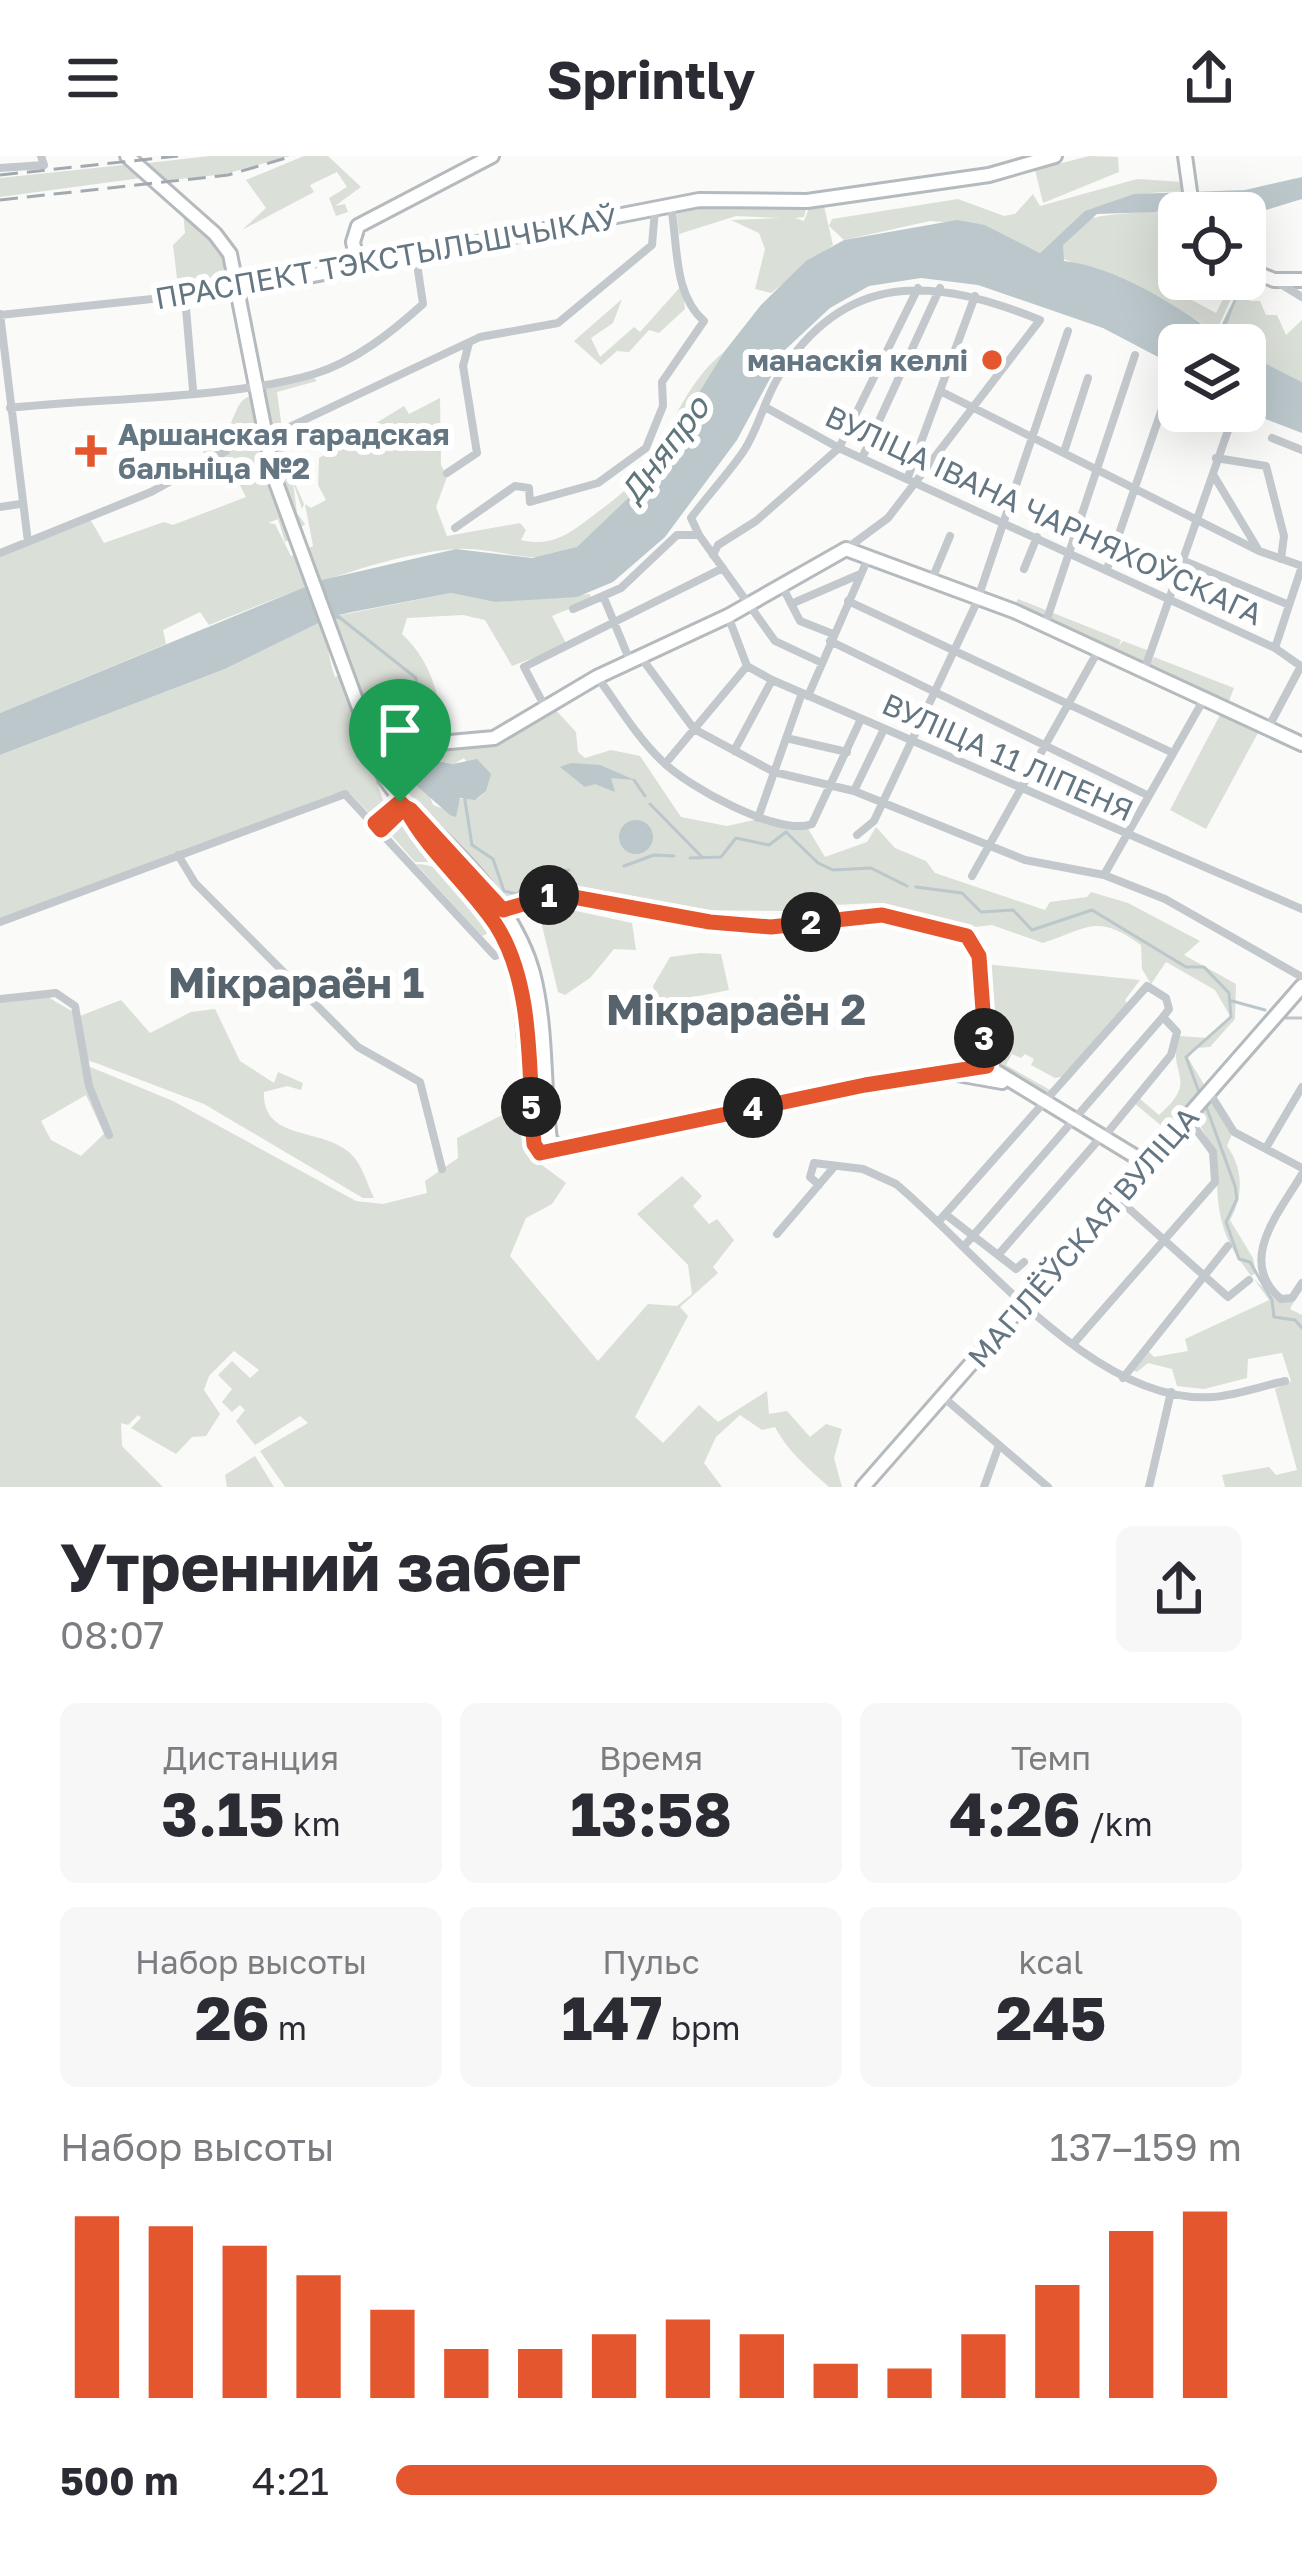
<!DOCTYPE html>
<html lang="ru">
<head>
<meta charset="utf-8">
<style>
  :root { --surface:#fff; --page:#f7f7f7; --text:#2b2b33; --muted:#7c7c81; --accent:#e4572e }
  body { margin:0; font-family:"Golos Text",sans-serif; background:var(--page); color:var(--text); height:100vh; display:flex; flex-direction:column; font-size:45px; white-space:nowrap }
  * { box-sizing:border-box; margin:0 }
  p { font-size:39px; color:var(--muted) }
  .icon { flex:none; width:66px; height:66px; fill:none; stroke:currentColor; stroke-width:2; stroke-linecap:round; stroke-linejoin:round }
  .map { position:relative; height:1331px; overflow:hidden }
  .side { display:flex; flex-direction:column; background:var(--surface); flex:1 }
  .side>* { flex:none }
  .tools { position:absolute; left:1158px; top:36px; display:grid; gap:24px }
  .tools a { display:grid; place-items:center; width:108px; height:108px; border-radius:18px; background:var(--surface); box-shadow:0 12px 48px #0002; font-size:60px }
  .pin { position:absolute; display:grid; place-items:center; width:102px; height:102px; color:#fff; margin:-123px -51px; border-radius:50% 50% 50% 0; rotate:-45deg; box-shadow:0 0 12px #0007 }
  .pin .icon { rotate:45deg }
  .km { position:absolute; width:60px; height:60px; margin:-30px; border-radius:50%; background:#222; color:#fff; font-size:33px; line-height:60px; text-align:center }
  .round { display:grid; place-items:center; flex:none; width:126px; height:126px; border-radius:18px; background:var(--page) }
  .headline { display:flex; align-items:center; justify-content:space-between; height:204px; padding:0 60px }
  h1 { font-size:66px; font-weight:700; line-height:90px }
  .metrics { display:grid; grid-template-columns:repeat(3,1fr); gap:18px; height:204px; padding:12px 60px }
  .metrics div { display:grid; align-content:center; border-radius:18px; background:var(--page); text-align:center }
  .metrics b { font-size:60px; font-weight:700 }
  .metrics small { font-size:33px; font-weight:400 }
  .metrics p { font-size:33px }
  .chart { height:336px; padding:24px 60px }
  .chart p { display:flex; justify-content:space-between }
  .chart svg { width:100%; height:216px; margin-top:12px; stroke:var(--accent); stroke-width:6 }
  ul { padding:0 60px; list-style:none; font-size:39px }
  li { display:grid; grid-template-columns:192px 144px 1fr; align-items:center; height:90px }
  li i { height:30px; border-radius:15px; background:var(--accent) }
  header { display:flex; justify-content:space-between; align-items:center; height:156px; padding:0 60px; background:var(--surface); font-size:54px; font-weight:700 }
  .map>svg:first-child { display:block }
  .green { fill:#dadfd7; fill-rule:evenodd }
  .water { fill:#bbc7cb }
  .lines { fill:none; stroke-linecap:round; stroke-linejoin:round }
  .stream { stroke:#bbc7cb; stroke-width:3 }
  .major-casing { stroke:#b5babe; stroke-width:18 }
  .minor { stroke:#c3c8cc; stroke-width:8 }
  .major { stroke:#fff; stroke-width:12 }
  .rail { stroke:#a2aab0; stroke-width:3; stroke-dasharray:18 9; stroke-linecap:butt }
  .route-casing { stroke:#fff; stroke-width:24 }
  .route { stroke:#e4572e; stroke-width:15 }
  .poi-dot { fill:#e4572e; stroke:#fff; stroke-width:4.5 }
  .labels { text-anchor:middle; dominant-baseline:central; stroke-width:12; stroke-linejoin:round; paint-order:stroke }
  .street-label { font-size:30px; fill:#657683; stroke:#fff }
  .poi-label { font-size:30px; font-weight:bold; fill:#657683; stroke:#fff; text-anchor:end }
  .water-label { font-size:33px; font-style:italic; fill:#60757c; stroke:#fff }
  .district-label { font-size:42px; font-weight:bold; fill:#57646e; stroke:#fff }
</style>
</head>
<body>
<header><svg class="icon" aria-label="menu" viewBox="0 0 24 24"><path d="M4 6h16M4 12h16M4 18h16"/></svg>Sprintly<svg class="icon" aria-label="share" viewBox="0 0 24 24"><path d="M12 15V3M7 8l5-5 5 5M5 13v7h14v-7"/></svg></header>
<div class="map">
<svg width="1302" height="1331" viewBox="0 0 1302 1331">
  <rect width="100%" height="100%" fill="#fafaf8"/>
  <path class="green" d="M 210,0 L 290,0 L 225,18 L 161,25 L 139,8 Z
    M 304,0 L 328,0 L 361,31 L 335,50 L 345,48 L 348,56 L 336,60 L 329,42 L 347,31 L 337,16 L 310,29 L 314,36 L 242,74 L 266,52 L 246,24 Z
    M 1089,0 L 1118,1 L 1119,16 L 1043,47 L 1035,14 Z
    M 123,9 L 141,22 L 0,41 L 0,22 Z
    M 1137,23 L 1183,26 L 1182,36 C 1120,34 1084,55 1040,97 L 985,69 L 930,65 L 844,84 L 829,70 L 832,63 L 958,43 L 1004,60 L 1015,58 L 1033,38 L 1040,50 Z
    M 1187,47 L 1188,57 L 1179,57 L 1175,135 L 1216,157 L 1233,123 L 1240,123 L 1216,176 L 1160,142 L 1061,102 C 1063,46 1128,64 1163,52 L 1163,62 Z
    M 695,49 L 807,49 L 804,61 L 795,62 L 804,65 L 809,52 L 824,50 L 833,89 L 771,137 L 755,133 L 765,93 L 759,77 L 731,64 L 781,62 L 736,60 L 679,78 L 676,53 Z
    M 183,56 L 216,86 L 229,116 L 225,124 L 178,131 L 173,89 L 185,77 Z
    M 1245,115 L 1264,133 L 1249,137 L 1250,145 L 1260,145 L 1266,159 L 1277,159 L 1286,179 L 1302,164 L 1302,226 L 1245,197 L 1245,189 L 1227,185 L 1227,167 Z
    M 682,129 L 685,153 L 659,177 L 649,174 L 629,196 L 617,195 L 601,209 L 574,185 L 622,143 L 613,167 L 591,182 L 600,201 L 634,171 L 640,176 Z
    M 724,196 C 684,263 649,344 582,388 C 540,416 500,390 456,393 C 380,398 280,441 209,469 L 200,456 L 163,474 L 166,488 L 0,557 L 0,400 L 90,363 L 104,387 L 164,366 L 173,369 L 246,341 L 228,306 L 210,313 L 195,275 L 209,277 L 231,267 C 237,254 239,241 255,239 L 267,318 L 290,383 L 285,386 L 278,363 L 268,367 L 275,368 L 291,400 L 313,390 L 305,348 L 311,352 L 326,344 L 318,329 L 319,302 L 404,250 L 409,258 L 440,242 L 441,309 L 447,321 L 436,351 L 447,380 L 520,367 L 526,374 L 521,384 C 546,390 563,382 582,368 C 609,347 631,334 650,304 C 675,267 687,225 724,196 Z
    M 314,222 L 317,225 L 277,236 L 287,309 L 304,348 L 302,353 L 293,326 L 297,357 L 305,368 L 297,375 L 268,273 L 263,230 Z
    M 451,437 L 495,446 L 590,438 L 591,444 L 552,460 L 567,489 L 512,510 L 485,464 L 463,459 L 407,462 L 402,478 C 433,507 438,540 446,580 L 480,581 L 504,572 C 465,593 415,582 372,576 L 331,461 Z
    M 1018,443 L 1121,484 L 1119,490 L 1123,485 L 1152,496 L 1145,507 L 1015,449 Z
    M 321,466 C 329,487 328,503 335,521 L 341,519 L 384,647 L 370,658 L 350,637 L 333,638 L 0,764 L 0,599 L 225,513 Z
    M 1154,501 L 1234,532 L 1229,545 L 1149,509 Z
    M 553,551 L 576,576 L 578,596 L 585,602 L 611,594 L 640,600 L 681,661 L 727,670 L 763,662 L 807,671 L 825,701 L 867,686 L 876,671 L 895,692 L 926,705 L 935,717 L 1045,754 L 1050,746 L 1087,741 L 1091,736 L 1128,747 L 1200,785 L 1184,799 L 1236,828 L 1235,863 L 1210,891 L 1197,892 L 1188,902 L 1205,930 L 1217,919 L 1170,970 L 1163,971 L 1134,947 L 1139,942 L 1159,959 C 1201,922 1166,920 1179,880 L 1209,882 L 1230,860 L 1215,834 L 1166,806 L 1151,828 L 1142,813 L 1141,789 C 1096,757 1089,772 1043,787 L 992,769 L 956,773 L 880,756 L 878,747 L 811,750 L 812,763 L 799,762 L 796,755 L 650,754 L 563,734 L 509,744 L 501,740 L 407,642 L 379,590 L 473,592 L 495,587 ZM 423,602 L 454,608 L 464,602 L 486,635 L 477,643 L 460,643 L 455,657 L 433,649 L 428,636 L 415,628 Z
    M 1220,559 L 1259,575 L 1206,673 L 1170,654 Z
    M 407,663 L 436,706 L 415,706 L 392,680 L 392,670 Z
    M 416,708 C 454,709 470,743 495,774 L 482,780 Z
    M 562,752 L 632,767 L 636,794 L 614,793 L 590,822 L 565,839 L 558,836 L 539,757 Z
    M 700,797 L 721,798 L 729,834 L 658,848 L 653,830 L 670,801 Z
    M 985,808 L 1140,824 L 1125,844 L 1128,849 L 1066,920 L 1055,922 L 1031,909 L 1034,903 L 1025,898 L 1021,902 L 1012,898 L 1006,909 L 1052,935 L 1047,941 L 992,907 Z
    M 48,841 L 80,860 L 121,844 L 150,877 L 191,856 L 215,853 L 240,905 L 274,927 L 278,916 L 303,927 L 301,934 L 287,930 L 264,936 C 262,986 323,971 351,998 C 362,1008 367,1028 374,1042 L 363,1042 L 204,948 L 96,907 L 83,903 L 83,908 L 173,945 L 356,1045 L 383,1048 L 427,1037 L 425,1025 L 458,1002 L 457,982 L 526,947 L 531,1001 L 566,1027 L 552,1048 L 526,1062 L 510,1100 L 598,1205 L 648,1148 L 677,1150 L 692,1138 L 688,1109 L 637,1058 L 682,1020 L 702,1040 L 693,1050 L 709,1068 L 717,1063 L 734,1084 L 713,1111 L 718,1117 L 680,1151 L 688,1160 L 635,1261 L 663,1287 L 699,1249 L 718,1266 L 767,1235 L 769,1258 L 787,1255 L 810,1281 L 826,1268 L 842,1273 L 834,1302 L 842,1331 L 829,1331 C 808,1312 788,1296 775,1271 L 762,1274 L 740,1259 L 716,1281 L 704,1307 L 722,1331 L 285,1331 L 260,1295 L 308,1267 L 300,1260 L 255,1289 L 236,1265 L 245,1254 L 240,1249 L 232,1256 L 222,1246 L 232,1233 L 218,1219 L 232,1205 L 250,1222 L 259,1214 L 234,1195 L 209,1220 L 204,1234 L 220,1258 L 206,1280 L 192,1281 L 176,1298 L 131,1272 L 141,1262 L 138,1259 L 128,1269 L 121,1267 L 122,1290 L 163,1331 L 0,1331 L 0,846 ZM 86,939 L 104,978 L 81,1000 L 51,984 L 41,965 Z
    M 1211,945 L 1232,978 L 1227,990 C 1243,1012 1244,1039 1230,1064 L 1253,1102 L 1256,1117 L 1251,1120 C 1240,1105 1228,1089 1223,1070 C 1211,1030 1226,997 1194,963 Z
    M 1254,1123 L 1276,1144 L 1296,1142 L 1290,1153 L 1302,1159 L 1302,1331 L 1225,1331 L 1222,1319 L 1269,1311 L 1276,1319 L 1297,1314 L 1275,1233 L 1291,1225 L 1282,1197 L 1248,1203 L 1247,1222 L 1204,1233 L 1177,1230 L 1172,1213 L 1148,1207 L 1137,1216 L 1130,1213 L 1147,1194 L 1154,1201 L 1188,1195 L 1185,1183 L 1269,1144 Z
    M 255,1300 L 274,1331 L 227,1331 L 225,1319 Z"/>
  <path class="water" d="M 1302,21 L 1302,43 L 1266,54 L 1245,71 L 1245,57 L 1223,57 L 1186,44 L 1155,56 L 1097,58 L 1063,89 L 1064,105 C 1115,111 1171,146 1213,176 L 1220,172 L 1244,123 L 1226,171 L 1227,185 L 1234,189 L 1179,189 L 1179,212 L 1103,172 L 978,129 L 921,122 L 869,130 L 830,152 L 786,193 L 737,284 L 665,381 L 613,426 L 577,441 L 495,446 L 451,437 L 352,456 L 339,459 L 341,464 L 331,461 L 225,513 L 0,599 L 0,557 L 322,424 L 456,393 L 532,402 L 577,391 L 643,328 L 724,196 L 761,149 L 806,105 L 844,84 L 957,64 L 985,69 L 1040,97 L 1085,55 L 1134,38 L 1245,34 Z
    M 1245,197 L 1302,226 L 1302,277 L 1245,255 Z
    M 423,602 L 453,608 L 477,603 L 491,618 L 486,635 L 475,644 L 460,642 L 456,661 L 450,659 L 410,624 L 412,611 Z
    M 571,607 L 600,609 L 635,624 L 611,622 L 615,636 L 595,628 L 585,631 L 560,611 Z
    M619 681a17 17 0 1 1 34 0a17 17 0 1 1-34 0Z"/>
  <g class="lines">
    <path class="stream" d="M 339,461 L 416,522 L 419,579
      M 634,624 L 645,640
      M 464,638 L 472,689 L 493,703 L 504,735 L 517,738 L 528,726 L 569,714
      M 650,648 L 702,701
      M 690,702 L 721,701 L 736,682 L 769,689 L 786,676 L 818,707 L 833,714 L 871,712 L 907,730
      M 624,710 L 654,699 L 674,700
      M 916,731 L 962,737 L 981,756 L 1013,754 L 1032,774 L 1092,754 L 1186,811 L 1204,811 L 1229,837 L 1231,861 L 1186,901 L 1199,936
      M 1232,845 L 1265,854
      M 1286,862 L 1302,862
      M 1207,953 L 1235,1030 L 1237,1043 L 1226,1066 L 1239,1103 L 1250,1106 L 1272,1144 L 1274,1161 L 1295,1164 L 1302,1172"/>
    <g class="major-casing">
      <path id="major" d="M 127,0 L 215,78 L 230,98 L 274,321 L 385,623 L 503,783 L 520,834 L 536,994 L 547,997 L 865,929 L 987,910 L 1146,1007
        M 1185,0 L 1193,57
        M 358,111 L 353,86 L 358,70 L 492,0
        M 1245,112 L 1274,124 L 1302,124
        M 241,133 L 699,44 L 807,45 L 989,19 L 1055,0
        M 369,582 L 439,587 L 494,582 L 597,521 L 728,460 L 846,393 L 1014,455 L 1302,588
        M 412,655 C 460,697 516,754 533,817 C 547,871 543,929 550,984 L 561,993
        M 957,918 L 1002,926
        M 863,1331 L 1302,830"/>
    </g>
    <path class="minor" d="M 0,12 L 44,9 L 41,0
      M 1274,124 L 1302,141
      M 1178,132 L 1182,123
      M 185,141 L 193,234
      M 0,158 L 28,386
      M 0,159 L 237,134
      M 940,235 L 1259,395 L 1302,410
      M 765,251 L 839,292 L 1275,492 L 1302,511
      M 10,252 C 100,242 230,243 314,218 C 356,205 392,176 423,148 L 416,101
      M 285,273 L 480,181 L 558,167 L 652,89 L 655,54
      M 1272,282 L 1302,294
      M 1064,296 L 1088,222
      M 862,302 L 940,132
      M 1216,302 L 1266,310 L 1284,380 L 1281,403
      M 447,317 L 477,297 L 463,210 L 469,187
      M 1214,320 L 1259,395
      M 908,321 L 975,140
      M 0,351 L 20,348
      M 455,372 L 515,330 L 529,332 L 530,346 L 598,327 L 646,292 L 663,250 L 662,226 L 704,165 C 673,138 678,89 671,50
      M 699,379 L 775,485 L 822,507
      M 0,397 L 151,336 L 226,295
      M 713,399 L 718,389 L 756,365 L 839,292 L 918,132
      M 1182,404 L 1289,449
      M 1024,413 L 1037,381
      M 1107,413 L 1165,244 L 1173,228 L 1179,230
      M 932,423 L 950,380
      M 782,430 L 800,465 L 833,478
      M 604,442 L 630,505
      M 848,445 L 1173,597
      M 791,448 L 858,419
      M 573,453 L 621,432 L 677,379 L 699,379 L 691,362 C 708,339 727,319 743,296 C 759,272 764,244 779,220 C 846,112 937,122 1040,164 L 888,362 L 846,393
      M 728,460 L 747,510 L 772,524 L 1302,753
      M 1045,469 L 1135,199
      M 830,485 L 1147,639
      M 1275,492 L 1302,410
      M 640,500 L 694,573 L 774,616 L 854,635 L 1025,704 L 1104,719 L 1165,743 L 1302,821
      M 1144,515 L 1231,266
      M 598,522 C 618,549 637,581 661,604 C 686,630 779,681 812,668 L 861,563
      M 808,540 L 869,400
      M 545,551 L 524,511 L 723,412
      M 1268,572 L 1301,510
      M 786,582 L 847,596
      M 734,595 L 772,524
      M 665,608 L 747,510
      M 854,635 L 884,573
      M 758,662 L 802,537
      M 375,667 L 400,646
      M 381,674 L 405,651
      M 857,679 L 874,665 L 976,448 L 1068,175
      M 178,699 L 195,727 L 358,891 L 420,926 L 442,1013
      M 1104,719 L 1204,543
      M 972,720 L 1098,495
      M 490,762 L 557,738 L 752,770 L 882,759 L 962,778 L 979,799 L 987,910
      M 0,766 L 345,638 L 495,800 L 507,795
      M 0,843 L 56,837 L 75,850 L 89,930 L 109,979
      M 1209,936 L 1234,976 L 1302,1012
      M 1103,982 L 1171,899 L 1177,876 L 1163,861
      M 1266,992 L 1302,931
      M 1302,1018 C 1279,1057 1236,1105 1281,1143 L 1292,1142 L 1302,1127
      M 819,1029 L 810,1021 L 814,1007 L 863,1013 L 896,1028 C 980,1098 1095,1250 1213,1241 C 1237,1239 1262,1230 1285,1225
      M 1117,1042 L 1228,1141 L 1249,1124
      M 945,1058 L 1016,1113 L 1024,1106
      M 939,1065 L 1147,830 L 1166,842 L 1169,853 L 1163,861 L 965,1089
      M 777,1078 L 834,1011
      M 999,1098 L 1101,981
      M 1074,1187 L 1215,1026 L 1213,996 L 1187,961
      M 1123,1222 L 1228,1090
      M 943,1241 L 1048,1331
      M 984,1331 L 999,1289
      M 1149,1331 L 1171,1236"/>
    <use href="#major" class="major"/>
    <path class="rail" d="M 0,19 L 178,0
      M 0,44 L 228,19 L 293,0"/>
  </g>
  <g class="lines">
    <g class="route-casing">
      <path id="route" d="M 400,646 L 375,667 L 381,674 L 405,651 L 411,654 L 503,754 L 557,738 L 710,766 L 771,771 L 882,759 L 967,780 L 979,800 L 987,910 L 865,929 L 540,997 L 534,988 C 528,919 535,830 496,769 C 468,727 428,696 405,651 L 400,646"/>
    </g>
    <use href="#route" class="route"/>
  </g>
  <g class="poi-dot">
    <circle cx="992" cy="204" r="12"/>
    <path d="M85 277h12v12h12v12h-12v12h-12v-12h-12v-12h12z"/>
  </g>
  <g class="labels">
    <g class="street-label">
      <text transform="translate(386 102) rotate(-10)">ПРАСПЕКТ ТЭКСТЫЛЬШЧЫКАЎ</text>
      <text transform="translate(1044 359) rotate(25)">ВУЛІЦА ІВАНА ЧАРНЯХОЎСКАГА</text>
      <text transform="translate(1008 601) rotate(24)">ВУЛІЦА 11 ЛІПЕНЯ</text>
      <text transform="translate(1083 1081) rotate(-49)">МАГІЛЁЎСКАЯ ВУЛІЦА</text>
    </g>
    <g class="poi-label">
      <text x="968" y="204">манаскія келлі</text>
      <text x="118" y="278" text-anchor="start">Аршанская гарадская<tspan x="118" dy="34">бальніца №2</tspan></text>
    </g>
    <g class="water-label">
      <text transform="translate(664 293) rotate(-53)">Дняпро</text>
    </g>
    <g class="district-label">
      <text x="296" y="826">Мікрараён 1</text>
      <text x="736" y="853">Мікрараён 2</text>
    </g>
  </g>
</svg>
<div class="tools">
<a><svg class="icon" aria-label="locate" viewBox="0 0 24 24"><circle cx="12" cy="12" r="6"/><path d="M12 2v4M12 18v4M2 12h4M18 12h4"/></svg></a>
<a><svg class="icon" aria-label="layers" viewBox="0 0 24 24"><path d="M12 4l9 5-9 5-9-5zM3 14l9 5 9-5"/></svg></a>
</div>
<div class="pin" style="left:400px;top:646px;background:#1e9e55"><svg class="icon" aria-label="arrive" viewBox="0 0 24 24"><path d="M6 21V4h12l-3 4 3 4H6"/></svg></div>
<b class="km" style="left:549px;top:739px">1</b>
<b class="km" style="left:811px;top:766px">2</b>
<b class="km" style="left:984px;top:882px">3</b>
<b class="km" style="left:753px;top:952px">4</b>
<b class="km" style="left:531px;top:951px">5</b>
</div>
<section class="side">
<div class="headline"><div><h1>Утренний забег</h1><p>08:07</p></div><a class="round"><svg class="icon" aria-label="share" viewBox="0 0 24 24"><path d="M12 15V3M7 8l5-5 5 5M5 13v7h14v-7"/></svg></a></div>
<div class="metrics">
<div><p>Дистанция</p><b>3.15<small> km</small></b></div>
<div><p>Время</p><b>13:58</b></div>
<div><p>Темп</p><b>4:26<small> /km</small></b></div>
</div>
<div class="metrics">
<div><p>Набор высоты</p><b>26<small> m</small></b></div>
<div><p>Пульс</p><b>147<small> bpm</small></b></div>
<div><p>kcal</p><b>245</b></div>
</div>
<div class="chart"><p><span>Набор высоты</span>137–159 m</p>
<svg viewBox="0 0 160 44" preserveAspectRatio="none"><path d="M5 44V7M15 44V9M25 44V13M35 44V19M45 44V26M55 44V34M65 44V34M75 44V31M85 44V28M95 44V31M105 44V37M115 44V38M125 44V31M135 44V21M145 44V10M155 44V6"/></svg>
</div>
<ul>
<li><b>500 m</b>4:21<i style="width:97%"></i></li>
</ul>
</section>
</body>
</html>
